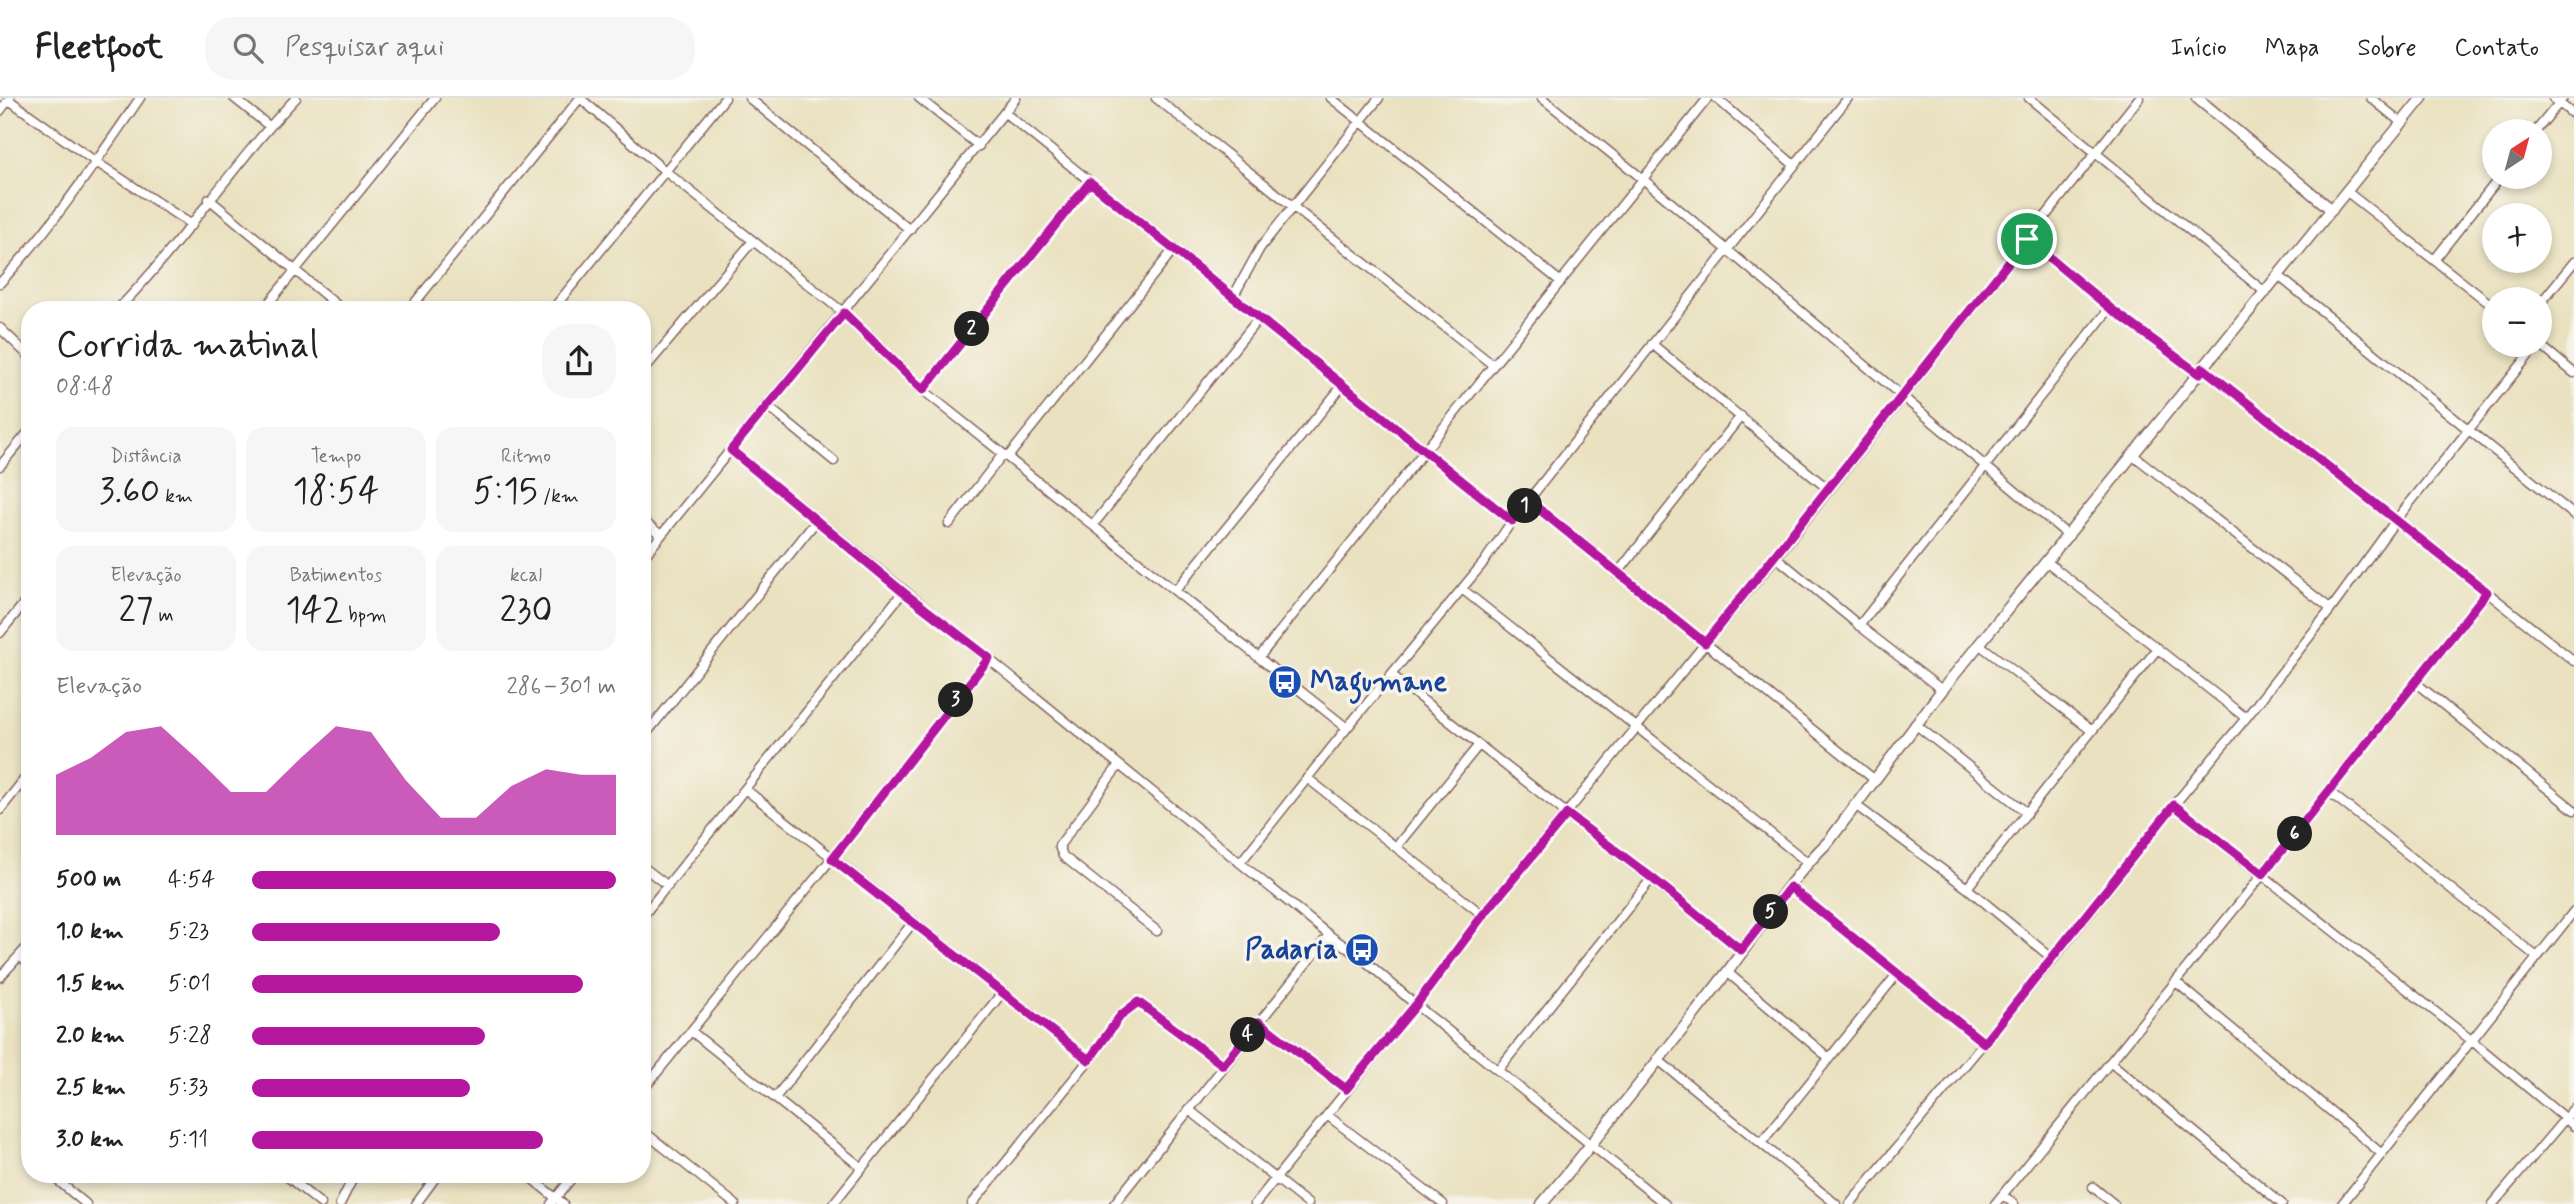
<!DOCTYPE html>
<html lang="pt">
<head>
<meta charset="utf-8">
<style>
  :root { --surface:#fff; --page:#f6f6f6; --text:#222; --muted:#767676; --line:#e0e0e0; --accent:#b5179e }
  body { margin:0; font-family:Mynerve,sans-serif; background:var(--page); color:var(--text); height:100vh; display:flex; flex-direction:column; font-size:26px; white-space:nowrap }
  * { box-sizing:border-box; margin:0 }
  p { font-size:23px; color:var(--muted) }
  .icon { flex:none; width:38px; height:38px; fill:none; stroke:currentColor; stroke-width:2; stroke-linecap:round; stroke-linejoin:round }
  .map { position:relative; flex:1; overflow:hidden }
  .panel { position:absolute; left:21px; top:203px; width:630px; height:882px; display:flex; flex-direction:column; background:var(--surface); border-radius:28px; box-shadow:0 4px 10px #0003 }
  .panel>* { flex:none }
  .needle { width:46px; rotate:36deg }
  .tools { position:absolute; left:2482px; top:21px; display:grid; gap:14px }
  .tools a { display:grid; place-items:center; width:70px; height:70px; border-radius:50%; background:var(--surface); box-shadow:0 4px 10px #0003; font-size:35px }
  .pin { position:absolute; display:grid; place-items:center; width:60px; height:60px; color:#fff; margin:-30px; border:4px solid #fff; border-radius:50%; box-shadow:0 2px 7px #0007 }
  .km { position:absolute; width:35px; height:35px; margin:-18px; border-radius:50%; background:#222; color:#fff; font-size:19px; line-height:35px; text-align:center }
  .round { display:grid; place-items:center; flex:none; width:74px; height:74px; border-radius:28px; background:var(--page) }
  .summary { display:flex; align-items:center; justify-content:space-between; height:119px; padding:0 35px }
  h1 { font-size:38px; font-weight:600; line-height:52px }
  .metrics { display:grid; grid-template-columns:repeat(3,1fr); gap:10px; height:119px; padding:7px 35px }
  .metrics div { display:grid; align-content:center; border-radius:18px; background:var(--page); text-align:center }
  .metrics b { font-size:35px; font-weight:600 }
  .metrics small { font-size:19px; font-weight:400 }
  .metrics p { font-size:19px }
  .chart { height:196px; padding:14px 35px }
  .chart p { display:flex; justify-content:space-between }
  .chart svg { width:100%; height:126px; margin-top:7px; fill:var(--accent); opacity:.7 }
  ul { padding:0 35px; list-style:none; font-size:23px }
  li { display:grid; grid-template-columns:112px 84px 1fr; align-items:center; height:52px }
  li i { height:18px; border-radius:9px; background:var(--accent) }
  header { display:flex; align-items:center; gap:42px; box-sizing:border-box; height:98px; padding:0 35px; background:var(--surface); border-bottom:2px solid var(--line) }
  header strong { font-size:33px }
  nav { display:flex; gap:38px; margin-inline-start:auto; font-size:24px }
  .search { width:490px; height:63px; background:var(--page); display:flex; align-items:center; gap:18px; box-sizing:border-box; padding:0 24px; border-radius:28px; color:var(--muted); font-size:26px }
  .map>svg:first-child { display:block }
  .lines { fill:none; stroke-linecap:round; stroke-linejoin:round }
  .minor-casing { stroke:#82635f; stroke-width:11 }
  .tertiary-casing { stroke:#82635f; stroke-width:13 }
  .minor { stroke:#fff; stroke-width:8 }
  .tertiary { stroke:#fff; stroke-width:10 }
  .route-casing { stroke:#fff; stroke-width:14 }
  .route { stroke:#b5179e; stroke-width:9 }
  .labels { text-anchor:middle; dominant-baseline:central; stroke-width:7; stroke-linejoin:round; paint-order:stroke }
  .transit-label { font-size:28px; font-weight:bold; fill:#164399; stroke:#f7f3e8; text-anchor:start }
</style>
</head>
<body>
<header>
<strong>Fleetfoot</strong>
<div class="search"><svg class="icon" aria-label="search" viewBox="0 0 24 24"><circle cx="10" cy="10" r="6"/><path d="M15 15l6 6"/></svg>Pesquisar aqui</div>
<nav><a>Início</a><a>Mapa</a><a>Sobre</a><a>Contato</a></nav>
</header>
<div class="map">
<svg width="2574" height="1106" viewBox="0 0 2574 1106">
  <rect width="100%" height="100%" fill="#f7f3e8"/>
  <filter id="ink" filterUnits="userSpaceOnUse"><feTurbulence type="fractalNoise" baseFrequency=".0143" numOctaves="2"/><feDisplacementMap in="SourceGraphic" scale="14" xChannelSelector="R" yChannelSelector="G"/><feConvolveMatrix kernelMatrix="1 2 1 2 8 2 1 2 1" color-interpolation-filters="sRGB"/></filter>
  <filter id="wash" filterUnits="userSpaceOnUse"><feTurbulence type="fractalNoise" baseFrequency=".00686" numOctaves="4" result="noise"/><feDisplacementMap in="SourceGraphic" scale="28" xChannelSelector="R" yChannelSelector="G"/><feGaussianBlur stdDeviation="1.57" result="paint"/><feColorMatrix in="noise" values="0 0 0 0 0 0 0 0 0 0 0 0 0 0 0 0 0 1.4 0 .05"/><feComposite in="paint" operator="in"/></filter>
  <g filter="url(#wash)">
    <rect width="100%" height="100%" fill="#e9e1bf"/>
  </g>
  <g filter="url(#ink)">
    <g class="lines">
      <g class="minor-casing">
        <path id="minor" d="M 234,0 L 269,28
          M 580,0 L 665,73 L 844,215 L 923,292 L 1347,630
          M 749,0 L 910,132
          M 919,0 L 979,48
          M 1156,0 L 1493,267
          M 1331,0 L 1561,184
          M 1542,0 L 1644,82 L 2069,438
          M 1716,0 L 1794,67
          M 2029,0 L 2266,195
          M 2371,0 L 2402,25
          M 2553,0 L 2574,17
          M 9,2 L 96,64 L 192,127
          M 0,13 L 10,0
          M 1005,15 L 1512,423
          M 2536,33 L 2563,0
          M 2346,93 L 2494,209
          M 209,101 L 343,212
          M 2027,141 L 2110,210 L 2199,276
          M 2435,161 L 2500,79
          M 2280,179 L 2574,417
          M 0,185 C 53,128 96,64 140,0
          M 1233,199 L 1260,150 L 1379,0
          M 2539,207 L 2574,164
          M 117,212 C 182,146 232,67 296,0
          M 263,212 L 435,0
          M 409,212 L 580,0
          M 552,212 L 725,0
          M 0,230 L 30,259
          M 1652,246 L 1828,391
          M 2539,246 L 2574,275
          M 2203,270 L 2574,563
          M 642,274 L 752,144
          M 923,292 L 1090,84
          M 766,307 L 834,363
          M 731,352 L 1329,837 L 1363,861 L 1416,907 L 1665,1106
          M 2133,357 L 2331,511
          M 1008,359 L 1174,151
          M 0,368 L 30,332
          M 1529,403 L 1875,682
          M 642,422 L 661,437
          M 949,426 L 1003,356
          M 1093,427 L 1259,220
          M 1776,459 L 1861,529 L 1942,592
          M 642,461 L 1016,0
          M 2047,464 L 2246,620
          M 1617,476 L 1741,318
          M 1462,491 L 1807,764
          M 1175,493 L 1343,287
          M 1859,528 L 2110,210
          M 0,535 L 30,498
          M 1980,547 L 2092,633
          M 1260,558 L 1708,0
          M 1392,577 C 1506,671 1626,759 1741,852
          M 2416,585 L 2574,712
          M 1915,626 L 2026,714
          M 642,641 L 817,422
          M 1119,667 L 1059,748 L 1063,758 L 1157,833
          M 1307,680 L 1483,817
          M 745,691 L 1089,962
          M 2328,693 L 2537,859
          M 1854,706 L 1967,790 L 2053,861
          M 2174,707 L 2471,942 L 2574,1028
          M 0,712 L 30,674
          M 1396,749 L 1478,648
          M 1240,765 L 1347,630 L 1484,464 L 1512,423 L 1848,0
          M 642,768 L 668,788
          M 1790,789 L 1984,945
          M 1967,790 L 2158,550
          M 642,819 L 903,494
          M 19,858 L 30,867
          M 1727,874 L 1829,960
          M 0,879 L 30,846
          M 2176,884 L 2382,1056
          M 1259,924 L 1347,991
          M 691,933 L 861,1069
          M 1657,961 L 1836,1106
          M 2110,964 L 2282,1106
          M 1499,971 L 1652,780
          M 642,993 L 832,760 L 989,560
          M 775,1000 L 914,823
          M 1188,1011 L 1308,1106
          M 1327,1017 L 1443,1106
          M 642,1032 L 735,1106
          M 1761,1045 L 1898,875
          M 29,1058 L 30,1059
          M 50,1076 L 86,1106
          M 284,1076 L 321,1106
          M 526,1076 L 563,1106
          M 2093,1089 L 2114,1106
          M 2003,1097 L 2014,1106
          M 340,1106 L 355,1076
          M 416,1106 L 438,1076
          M 551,1106 L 575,1076
          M 833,1106 L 1002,895
          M 972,1106 L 1089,962 L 1121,917 L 1138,904 L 1223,967
          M 1114,1106 L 1329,837
          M 1255,1106 L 1416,907 L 1483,817 L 1776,459 L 2139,0
          M 1850,1106 L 2053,861 L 2174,707 L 2246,620 L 2331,511 L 2396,422 L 2537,247
          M 1995,1106 L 2263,776 L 2487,494
          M 2342,1106 L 2574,813
          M 2493,1106 L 2574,1010"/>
      </g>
      <g class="tertiary-casing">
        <path id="tertiary" d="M 2197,0 L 2332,112
          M 1542,1106 C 1605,1031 1665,954 1725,877 C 1759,833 1788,782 1829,743 L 1942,592 L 2422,0"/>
      </g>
      <use href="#minor" class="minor"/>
      <use href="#tertiary" class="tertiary"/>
    </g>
  </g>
  <g class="lines" filter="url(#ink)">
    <g class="route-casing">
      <path id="route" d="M 1090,84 L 1512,423 L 1529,403 L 1705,545 L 2027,141 L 2110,210 L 2199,276 L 2203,270 L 2487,494 L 2263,776 L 2174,707 L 1984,945 L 1790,789 L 1741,852 L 1652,780 L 1567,716 L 1483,817 L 1416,907 L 1346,991 L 1259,924 L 1223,967 L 1138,904 L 1121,917 L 1089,962 L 832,761 L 989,560 L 903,494 L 731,352 L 844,215 L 923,292 Z"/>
    </g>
    <use href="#route" class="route"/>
  </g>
  <defs>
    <g id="bus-disc" transform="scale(1.75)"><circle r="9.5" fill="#1a4fb4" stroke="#f7f3e8"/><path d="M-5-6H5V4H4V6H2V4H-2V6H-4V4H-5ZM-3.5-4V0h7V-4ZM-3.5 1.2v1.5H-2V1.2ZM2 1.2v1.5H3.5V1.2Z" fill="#fff"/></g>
  </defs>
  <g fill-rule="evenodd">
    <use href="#bus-disc" x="1285" y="584"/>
    <use href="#bus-disc" x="1362" y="852"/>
  </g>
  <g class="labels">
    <g class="transit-label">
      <text x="1310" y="584">Magumane</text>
      <text x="1338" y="852" text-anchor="end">Padaria</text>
    </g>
  </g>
</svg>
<div class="tools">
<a><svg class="needle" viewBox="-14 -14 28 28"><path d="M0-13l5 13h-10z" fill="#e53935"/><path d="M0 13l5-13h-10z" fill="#767676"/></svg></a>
<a>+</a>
<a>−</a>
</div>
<div class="pin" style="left:2027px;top:141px;background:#1e9e55"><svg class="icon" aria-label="arrive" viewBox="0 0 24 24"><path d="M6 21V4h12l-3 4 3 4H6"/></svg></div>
<b class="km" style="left:1525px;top:408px">1</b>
<b class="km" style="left:972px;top:231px">2</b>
<b class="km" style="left:956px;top:602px">3</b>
<b class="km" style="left:1248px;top:937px">4</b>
<b class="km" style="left:1771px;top:814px">5</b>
<b class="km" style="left:2295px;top:736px">6</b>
<section class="panel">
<div class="summary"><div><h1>Corrida matinal</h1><p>08:48</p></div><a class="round"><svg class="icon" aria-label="share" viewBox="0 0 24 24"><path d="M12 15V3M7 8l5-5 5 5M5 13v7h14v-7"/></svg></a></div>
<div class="metrics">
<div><p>Distância</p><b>3.60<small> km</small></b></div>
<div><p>Tempo</p><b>18:54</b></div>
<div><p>Ritmo</p><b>5:15<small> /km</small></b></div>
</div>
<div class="metrics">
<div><p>Elevação</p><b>27<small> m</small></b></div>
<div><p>Batimentos</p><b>142<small> bpm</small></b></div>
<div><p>kcal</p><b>230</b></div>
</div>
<div class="chart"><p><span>Elevação</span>286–301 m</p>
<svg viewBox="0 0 160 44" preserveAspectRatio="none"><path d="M0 44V23L10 17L20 8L30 6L40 17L50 29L60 29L70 17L80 6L90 8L100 25L110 38L120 38L130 27L140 21L150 23L160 23V44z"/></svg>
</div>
<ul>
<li><b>500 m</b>4:54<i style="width:100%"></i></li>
<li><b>1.0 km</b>5:23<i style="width:68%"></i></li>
<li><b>1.5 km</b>5:01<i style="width:91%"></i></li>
<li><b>2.0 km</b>5:28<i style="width:64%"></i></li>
<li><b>2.5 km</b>5:33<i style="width:60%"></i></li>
<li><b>3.0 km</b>5:11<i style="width:80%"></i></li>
</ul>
</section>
</div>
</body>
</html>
